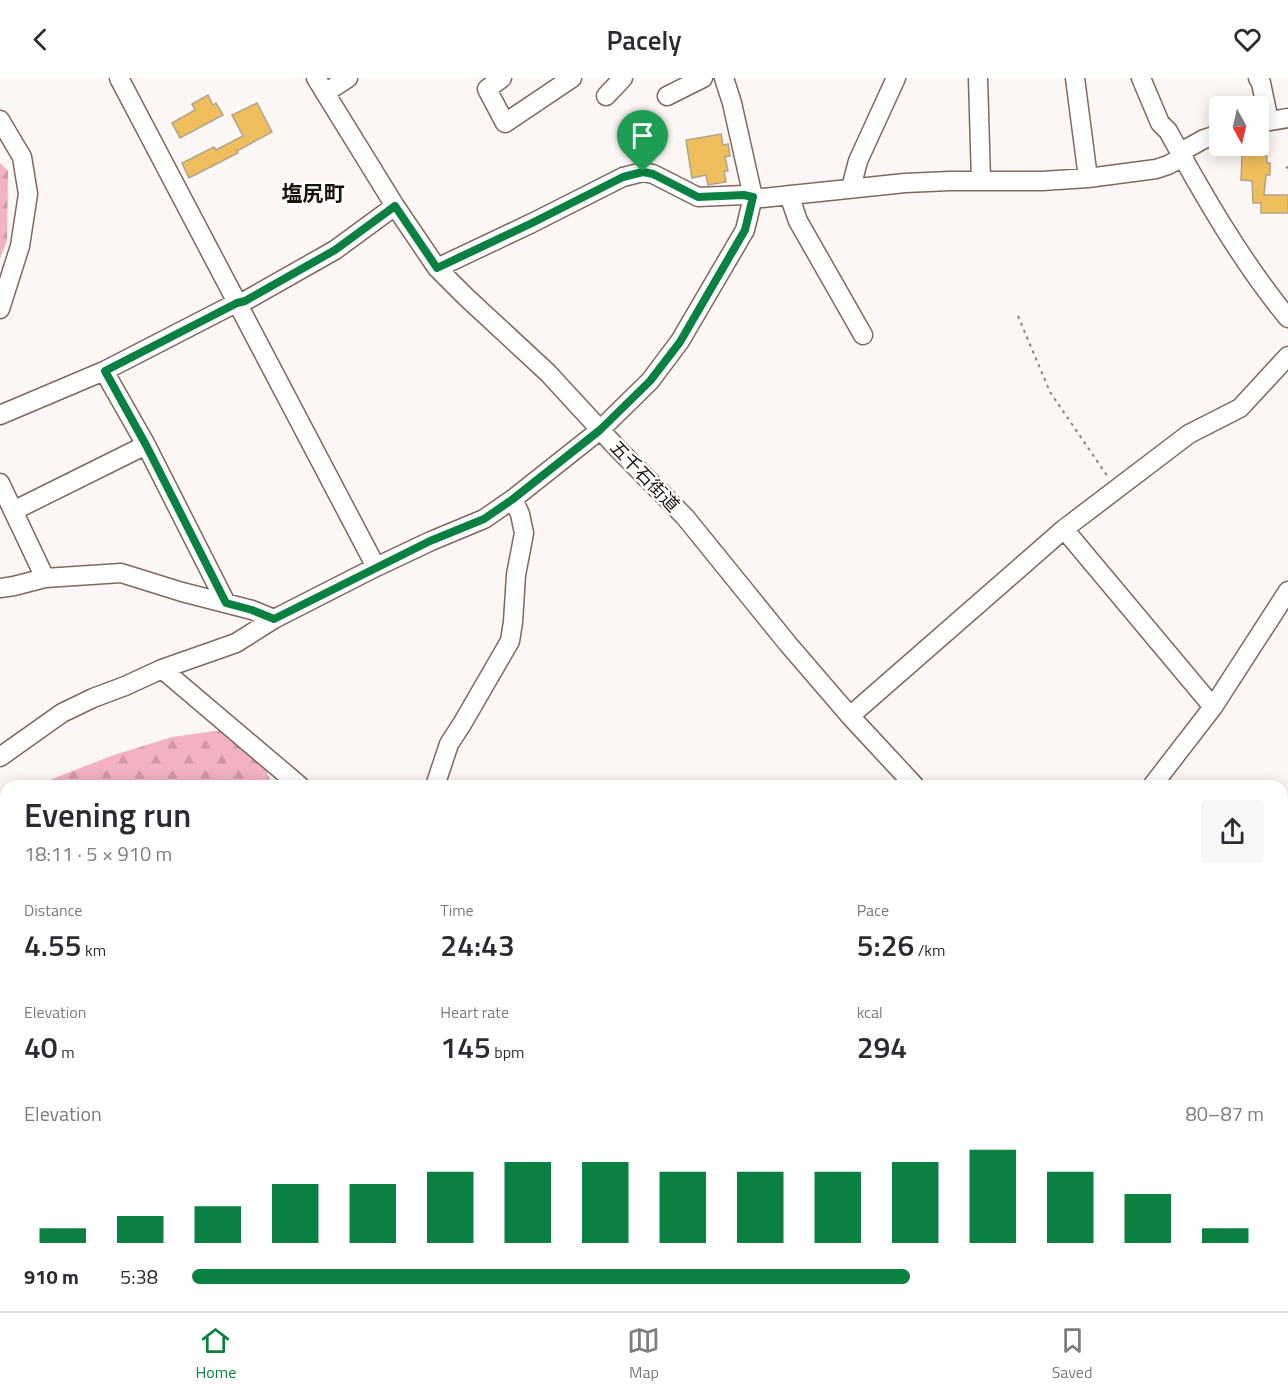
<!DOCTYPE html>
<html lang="en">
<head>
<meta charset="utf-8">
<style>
  :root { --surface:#fff; --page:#f7f7f7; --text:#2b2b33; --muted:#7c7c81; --line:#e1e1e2; --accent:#0b8043 }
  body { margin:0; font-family:"Titillium Web","Noto Sans JP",sans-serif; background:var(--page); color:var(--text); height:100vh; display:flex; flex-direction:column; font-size:22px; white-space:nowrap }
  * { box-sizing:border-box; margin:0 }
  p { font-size:20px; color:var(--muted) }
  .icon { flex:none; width:33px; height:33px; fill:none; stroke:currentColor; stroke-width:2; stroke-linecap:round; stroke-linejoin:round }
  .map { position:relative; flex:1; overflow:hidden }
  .sheet { position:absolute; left:0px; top:702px; width:1288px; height:531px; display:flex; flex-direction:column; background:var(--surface); border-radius:18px 18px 0 0; box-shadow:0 3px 15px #0003 }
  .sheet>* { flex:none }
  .needle { width:39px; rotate:172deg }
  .fabs { position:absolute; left:1209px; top:18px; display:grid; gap:12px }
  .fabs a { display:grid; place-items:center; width:60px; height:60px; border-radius:6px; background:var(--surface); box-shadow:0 3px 15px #0003; font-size:30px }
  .pin { position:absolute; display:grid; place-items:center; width:51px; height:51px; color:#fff; margin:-62px -26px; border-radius:50% 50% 50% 0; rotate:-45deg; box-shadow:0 0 6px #0007 }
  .pin .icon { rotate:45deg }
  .round { display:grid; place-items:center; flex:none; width:63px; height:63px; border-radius:6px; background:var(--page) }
  .summary { display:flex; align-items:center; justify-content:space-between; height:102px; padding:0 24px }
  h1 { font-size:33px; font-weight:600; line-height:45px }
  .figures { display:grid; grid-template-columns:repeat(3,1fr); gap:9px; height:102px; padding:6px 24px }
  .figures div { display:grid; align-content:center }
  .figures b { font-size:30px; font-weight:600 }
  .figures small { font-size:16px; font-weight:400 }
  .figures p { font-size:16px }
  .chart { height:168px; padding:12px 24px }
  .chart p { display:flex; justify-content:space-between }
  .chart svg { width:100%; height:108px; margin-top:6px; stroke:var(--accent); stroke-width:6 }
  ul { padding:0 24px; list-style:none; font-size:20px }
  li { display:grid; grid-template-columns:96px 72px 1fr; align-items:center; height:45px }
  li i { height:15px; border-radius:8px; background:var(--accent) }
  header { display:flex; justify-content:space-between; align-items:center; height:78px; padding:0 24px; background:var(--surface); font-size:27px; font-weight:600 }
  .tab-bar { display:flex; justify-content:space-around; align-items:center; height:84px; border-top:2px solid var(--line); background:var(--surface); font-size:16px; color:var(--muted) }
  .tab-bar a { display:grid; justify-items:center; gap:3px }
  .tab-bar .selected { color:var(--accent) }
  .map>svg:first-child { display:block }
  .forest { fill:url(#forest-firs) }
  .building { fill:#f0bf5d; stroke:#afa38d; stroke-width:1.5 }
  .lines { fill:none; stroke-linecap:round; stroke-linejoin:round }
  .minor-casing { stroke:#7e6a5c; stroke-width:21 }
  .path { stroke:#86807b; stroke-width:2; stroke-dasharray:3 4.5; stroke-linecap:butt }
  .minor { stroke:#fff; stroke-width:18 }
  .route-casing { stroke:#fff; stroke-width:12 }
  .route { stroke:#0b8043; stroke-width:8 }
  .labels { text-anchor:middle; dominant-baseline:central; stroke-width:5; stroke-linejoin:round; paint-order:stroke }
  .street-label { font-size:18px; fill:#1a120c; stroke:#fff }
  .quarter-label { font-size:21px; font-weight:bold; fill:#1a120c; stroke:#fff }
</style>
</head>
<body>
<header><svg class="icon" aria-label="back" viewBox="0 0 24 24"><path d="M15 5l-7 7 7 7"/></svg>Pacely<svg class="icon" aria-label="heart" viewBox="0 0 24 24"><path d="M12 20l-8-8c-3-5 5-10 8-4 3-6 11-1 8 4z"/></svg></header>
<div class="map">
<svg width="1288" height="1233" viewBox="0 0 1288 1233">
  <defs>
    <pattern id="forest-firs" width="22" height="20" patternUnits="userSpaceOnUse" patternTransform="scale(1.5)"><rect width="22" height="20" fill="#f2b2c1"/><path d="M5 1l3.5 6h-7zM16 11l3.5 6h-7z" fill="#cf98a5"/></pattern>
  </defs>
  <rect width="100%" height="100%" fill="#fcf7f4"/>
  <path class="forest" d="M 0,85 L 8,93 L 7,162 L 0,181 Z
    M 229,651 L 264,688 L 273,708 L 39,708 L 47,703 L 111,678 L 172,659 Z
    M 6,729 L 6,893 L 0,896 L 0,733 Z
    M 0,1041 L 6,1042 L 6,1104 L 0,1113 Z
    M 6,1219 L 6,1227 L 409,1227 L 410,1233 L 0,1233 L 0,1223 Z"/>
  <path class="building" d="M 208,17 L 213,27 L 216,25 L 223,37 L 180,60 L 172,45 L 195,32 L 192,26 Z
    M 257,25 L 272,54 L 237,73 L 238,75 L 189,100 L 182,85 L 214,69 L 216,72 L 243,58 L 232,37 Z
    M 721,56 L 723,67 L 728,66 L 730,78 L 725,79 L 728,93 L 724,93 L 726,104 L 708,107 L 706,97 L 692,100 L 686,62 Z
    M 1253,68 L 1264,68 L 1264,78 L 1267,78 L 1267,85 L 1270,85 L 1270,97 L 1266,97 L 1264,117 L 1288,117 L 1288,135 L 1261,135 L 1261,125 L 1253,125 L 1252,103 L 1241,102 L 1242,76 L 1253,77 Z"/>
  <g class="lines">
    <g class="minor-casing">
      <path id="minor" d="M 119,0 L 376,489
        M 316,0 L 395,128 L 437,190 L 466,219 L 548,295 L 617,370 L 685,439 L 788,566 L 850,638 L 915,708
        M 502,0 L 487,11 L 505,45 L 572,0
        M 978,0 L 981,103
        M 1075,0 L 1088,100
        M 1141,0 L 1160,45 L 1168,53 C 1204,118 1241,183 1288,240
        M 1258,0 L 1261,5 L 1269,43
        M 325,15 L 348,0
        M 606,18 L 623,0
        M 667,18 L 703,0
        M 0,42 L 22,79 L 28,116 L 20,168 L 0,231
        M 1258,45 L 1288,40
        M 851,110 L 858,83 L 896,0
        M 789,117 L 798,143 L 863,257
        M 437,190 L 532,145 L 623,99 L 643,94 L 653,96 L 698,119 L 744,117 L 753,119 L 762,120 L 905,105 L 950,103 L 1042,103 L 1088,100 L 1156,91 L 1168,87 L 1183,79 L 1186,71 L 1204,61 L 1220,56
        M 104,293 L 146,367 L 226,525
        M 0,337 L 104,293 L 236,225 L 245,223 L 335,172 L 395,128
        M 0,405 L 45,500
        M 13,433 L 146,367
        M 1064,451 L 1213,629
        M 0,510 L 14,508 L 45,500 L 121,495 L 182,514 L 252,532 L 274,541
        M 162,591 L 300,708
        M 850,638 L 1064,451 L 1189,356 L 1240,330 L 1288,278
        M 0,679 L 62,635 L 93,620 L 125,608 L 162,591 L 236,565 L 274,541 L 376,489 L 431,463 L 484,441 L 513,421 L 600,352 L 650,303 L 680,263 L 745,152 L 753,119 L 732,25 L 724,0
        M 435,708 L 449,666 L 462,646 L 510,563 L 513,544 L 516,497 L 524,455 L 520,436 L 513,421
        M 1152,708 L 1213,629 L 1288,513
        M 1282,882 L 1288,887
        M 1194,1233 L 1205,1227"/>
    </g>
    <path class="path" d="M 1286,89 L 1288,90
      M 1018,238 L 1050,314 L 1108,399
      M 0,844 L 6,844
      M 0,989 L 6,1002
      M 6,1121 L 6,1123
      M 751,1227 L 756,1233"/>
    <use href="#minor" class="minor"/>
  </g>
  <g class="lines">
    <g class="route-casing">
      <path id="route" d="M 643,94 L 653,96 L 698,119 L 744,117 L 753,119 L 745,152 L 680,264 L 650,303 L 600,352 L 513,421 L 484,441 L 430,463 L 274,541 L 252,532 L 226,525 L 146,367 L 105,293 L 237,225 L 245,223 L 335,172 L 395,128 L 437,190 L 532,145 L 623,99 Z"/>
    </g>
    <use href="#route" class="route"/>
  </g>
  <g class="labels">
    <g class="street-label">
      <text transform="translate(645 398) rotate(46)">五千石街道</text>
    </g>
    <g class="quarter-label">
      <text x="313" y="115">塩尻町</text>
    </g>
  </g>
</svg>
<div class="fabs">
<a><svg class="needle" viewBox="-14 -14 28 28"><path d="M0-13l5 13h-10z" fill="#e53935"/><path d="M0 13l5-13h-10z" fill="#7c7c81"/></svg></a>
</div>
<div class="pin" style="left:643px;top:94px;background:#1e9e55"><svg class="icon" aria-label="arrive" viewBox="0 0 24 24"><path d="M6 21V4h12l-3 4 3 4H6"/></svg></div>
<section class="sheet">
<div class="summary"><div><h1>Evening run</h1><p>18:11 · 5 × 910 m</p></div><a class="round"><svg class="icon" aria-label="share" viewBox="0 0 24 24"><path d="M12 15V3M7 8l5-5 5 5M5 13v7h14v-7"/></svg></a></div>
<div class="figures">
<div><p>Distance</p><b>4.55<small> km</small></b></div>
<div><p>Time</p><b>24:43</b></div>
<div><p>Pace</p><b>5:26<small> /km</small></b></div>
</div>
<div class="figures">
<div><p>Elevation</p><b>40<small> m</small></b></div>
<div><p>Heart rate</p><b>145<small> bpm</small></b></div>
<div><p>kcal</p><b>294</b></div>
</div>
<div class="chart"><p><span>Elevation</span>80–87 m</p>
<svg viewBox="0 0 160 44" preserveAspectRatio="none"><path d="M5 44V38M15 44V33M25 44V29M35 44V20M45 44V20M55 44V15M65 44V11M75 44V11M85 44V15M95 44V15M105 44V15M115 44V11M125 44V6M135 44V15M145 44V24M155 44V38"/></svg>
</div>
<ul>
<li><b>910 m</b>5:38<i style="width:67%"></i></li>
</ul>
</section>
</div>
<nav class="tab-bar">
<a class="selected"><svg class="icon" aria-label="home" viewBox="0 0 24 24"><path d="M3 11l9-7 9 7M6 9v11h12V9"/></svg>Home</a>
<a><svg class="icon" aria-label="map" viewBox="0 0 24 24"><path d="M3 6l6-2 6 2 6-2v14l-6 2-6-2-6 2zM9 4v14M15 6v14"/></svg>Map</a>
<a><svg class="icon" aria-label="saved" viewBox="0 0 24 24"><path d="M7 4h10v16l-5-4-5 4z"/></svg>Saved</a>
</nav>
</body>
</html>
